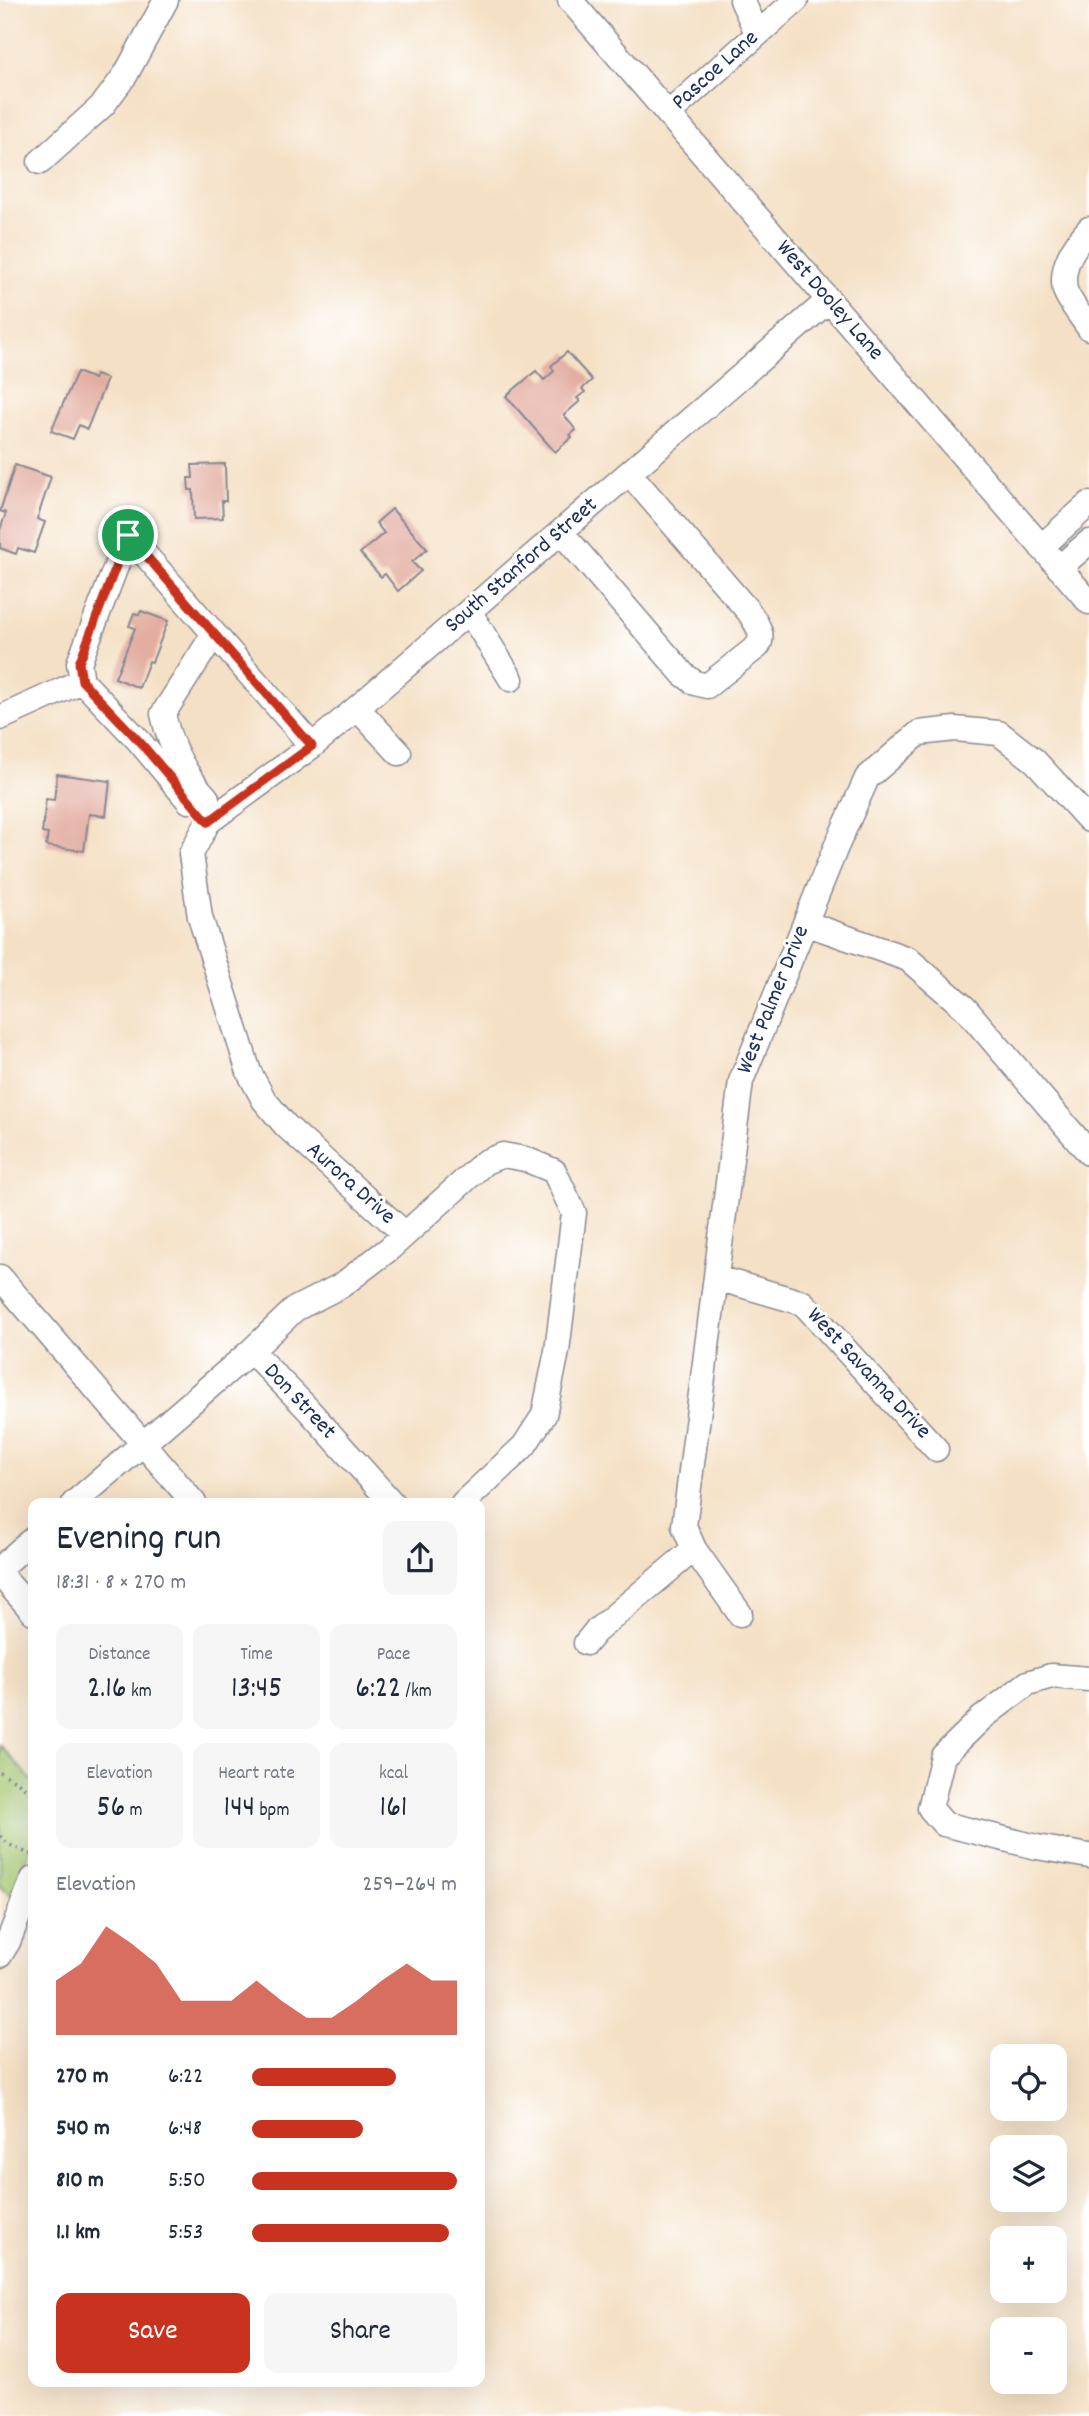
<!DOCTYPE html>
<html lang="en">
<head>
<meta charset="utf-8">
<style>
  :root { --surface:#fff; --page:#f6f6f7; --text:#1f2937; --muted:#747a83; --accent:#c8321e }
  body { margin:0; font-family:Dekko,sans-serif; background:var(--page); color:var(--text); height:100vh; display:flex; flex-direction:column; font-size:26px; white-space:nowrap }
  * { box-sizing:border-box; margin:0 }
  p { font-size:23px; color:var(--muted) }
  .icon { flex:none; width:38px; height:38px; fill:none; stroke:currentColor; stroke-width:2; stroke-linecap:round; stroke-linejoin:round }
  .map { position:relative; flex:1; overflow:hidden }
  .panel { position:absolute; left:28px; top:1498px; width:457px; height:889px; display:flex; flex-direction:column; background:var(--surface); border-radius:14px; box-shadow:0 7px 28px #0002 }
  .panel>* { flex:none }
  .tools { position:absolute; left:990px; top:2044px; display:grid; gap:14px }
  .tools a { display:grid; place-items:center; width:77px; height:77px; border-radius:14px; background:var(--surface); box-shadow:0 7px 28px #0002; font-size:35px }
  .pin { position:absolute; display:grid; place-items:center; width:60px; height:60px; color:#fff; margin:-30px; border:4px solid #fff; border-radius:50%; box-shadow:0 2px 7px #0007 }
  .round { display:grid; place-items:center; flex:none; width:74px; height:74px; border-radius:14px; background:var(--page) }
  .overview { display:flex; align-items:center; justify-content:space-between; height:119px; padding:0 28px }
  h1 { font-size:38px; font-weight:600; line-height:52px }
  .figures { display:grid; grid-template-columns:repeat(3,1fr); gap:10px; height:119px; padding:7px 28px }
  .figures div { display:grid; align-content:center; border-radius:14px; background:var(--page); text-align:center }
  .figures b { font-size:30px; font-weight:600 }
  .figures small { font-size:19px; font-weight:400 }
  .figures p { font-size:19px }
  .chart { height:196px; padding:14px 28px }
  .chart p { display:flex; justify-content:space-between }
  .chart svg { width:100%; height:126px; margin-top:7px; fill:var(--accent); opacity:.7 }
  .primary-button { display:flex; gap:14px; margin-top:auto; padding:14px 28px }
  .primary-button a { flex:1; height:80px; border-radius:14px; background:var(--accent); color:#fff; font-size:28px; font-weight:600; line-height:80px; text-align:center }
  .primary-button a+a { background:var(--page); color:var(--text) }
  ul { padding:0 28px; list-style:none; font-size:23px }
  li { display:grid; grid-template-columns:112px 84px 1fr; align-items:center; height:52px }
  li i { height:18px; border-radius:9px; background:var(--accent) }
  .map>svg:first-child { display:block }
  .green { fill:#a5c871; stroke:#607c68; stroke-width:2 }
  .building { fill:#e3aea1 }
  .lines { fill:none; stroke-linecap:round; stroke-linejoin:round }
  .minor-casing { stroke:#888891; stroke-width:27 }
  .path { stroke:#888891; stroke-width:3.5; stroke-dasharray:2 5; stroke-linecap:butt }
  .minor { stroke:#fff; stroke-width:24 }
  .route-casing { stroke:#fff; stroke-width:14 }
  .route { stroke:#c8321e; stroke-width:9 }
  .labels { text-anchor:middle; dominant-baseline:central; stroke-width:6; stroke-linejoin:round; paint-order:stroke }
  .street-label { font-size:23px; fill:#1b2f5e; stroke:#fff }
</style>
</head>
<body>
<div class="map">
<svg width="1089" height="2416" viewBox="0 0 1089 2416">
  <rect width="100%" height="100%" fill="#fff"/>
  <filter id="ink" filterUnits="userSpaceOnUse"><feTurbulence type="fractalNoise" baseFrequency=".0143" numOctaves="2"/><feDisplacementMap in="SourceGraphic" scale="14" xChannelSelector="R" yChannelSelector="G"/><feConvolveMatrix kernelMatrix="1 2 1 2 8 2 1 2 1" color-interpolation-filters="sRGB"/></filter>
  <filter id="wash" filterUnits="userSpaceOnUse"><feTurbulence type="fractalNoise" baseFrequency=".00686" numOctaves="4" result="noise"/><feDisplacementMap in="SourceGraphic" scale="28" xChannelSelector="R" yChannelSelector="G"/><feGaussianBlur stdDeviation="1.57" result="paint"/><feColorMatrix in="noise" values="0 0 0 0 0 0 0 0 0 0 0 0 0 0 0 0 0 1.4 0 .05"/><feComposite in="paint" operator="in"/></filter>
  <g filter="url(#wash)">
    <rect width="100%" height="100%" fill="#f4e0c4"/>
    <path class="green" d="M 0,1745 L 33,1782 L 33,1844 L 10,1896 L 0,1885 Z"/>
    <g id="blocks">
      <path class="building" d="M 567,352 L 592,380 L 582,389 L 585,392 L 577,398 L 580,401 L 564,415 L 576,430 L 570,435 L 572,437 L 555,452 L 506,396 L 536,371 L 544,380 L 554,371 L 551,366 Z
        M 77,372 L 94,379 L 96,375 L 107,379 L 87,429 L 79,425 L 73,439 L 51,431 Z
        M 225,464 L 226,501 L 222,501 L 223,518 L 194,519 L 193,490 L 189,490 L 188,478 L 193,478 L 192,465 Z
        M 15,465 L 51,477 L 37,519 L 45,522 L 34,553 L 18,548 L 16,554 L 0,548 L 0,530 L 6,513 L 0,511 Z
        M 392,509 L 427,549 L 412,562 L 421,571 L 398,591 L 385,574 L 381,577 L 360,553 L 384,533 L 376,523 Z
        M 141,611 L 168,621 L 152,662 L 149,661 L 139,688 L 115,678 L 135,628 L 129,626 L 134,613 L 139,615 Z
        M 57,774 L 110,781 L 106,816 L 89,814 L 84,851 L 46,846 L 48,834 L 42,833 L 46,799 L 54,800 Z"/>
    </g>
  </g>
  <g filter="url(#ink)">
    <use href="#blocks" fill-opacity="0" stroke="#888891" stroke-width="2"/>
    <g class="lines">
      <g class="minor-casing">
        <path id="minor" d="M 570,0 L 1089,602
          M 742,0 L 757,33
          M 668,114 L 796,0
          M 40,162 L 103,105 L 126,74 L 166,0
          M 1089,229 C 1074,246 1060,266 1065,290 C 1069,302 1082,317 1089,328
          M 561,532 L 683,674 L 695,683 L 707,686 L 758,646 C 765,634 756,623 749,612 L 629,473
          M 1041,547 L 1089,504
          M 1059,568 L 1089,542
          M 469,611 L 511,679
          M 82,681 L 79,663 L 128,535 L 312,746
          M 82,681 L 139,741 L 189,801
          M 357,708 L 399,753
          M 0,718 L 82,681
          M 208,822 L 207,798 C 184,774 170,747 163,714 L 214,634
          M 805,923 L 908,959 L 965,1008 L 1089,1153
          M 405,1234 L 286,1126 L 264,1100 L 249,1072 L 200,917 L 191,854 L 208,822 L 312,746 L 357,708 L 829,300
          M 0,1277 L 194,1503
          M 717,1278 L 803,1303 L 936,1449
          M 74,1503 L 251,1351
          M 392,1503 L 305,1406 L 251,1351 L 295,1309 L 342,1285 L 389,1249 L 485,1162 L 503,1155 L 525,1159 L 554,1171 L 574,1213 L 557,1351 L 544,1415 L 524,1446 L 463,1503
          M 0,1568 L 33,1539
          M 0,1574 L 33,1612
          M 740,1614 L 694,1549 L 684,1526 L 741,1081 L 836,847 L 867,778 L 919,733 L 955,729 L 999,733 L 1035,761 L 1089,820
          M 586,1643 L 595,1632 L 694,1549
          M 1089,1679 L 1051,1676 L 1028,1683 L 982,1718 L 943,1756 L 930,1808 L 944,1824 L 1037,1847 L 1089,1856
          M 0,1955 L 8,1942 L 33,1879"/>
      </g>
      <path class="path" d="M 0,1772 L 22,1785 L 33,1796
        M 0,1836 L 10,1845 L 33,1856"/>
      <use href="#minor" class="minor"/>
    </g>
  </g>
  <g class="lines" filter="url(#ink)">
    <g class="route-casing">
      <path id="route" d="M 128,535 L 312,746 L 208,822 L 139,741 L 82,681 L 79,663 Z"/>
    </g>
    <use href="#route" class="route"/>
  </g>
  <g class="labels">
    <g class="street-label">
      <text transform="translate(716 71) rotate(-42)">Pascoe Lane</text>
      <text transform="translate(829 301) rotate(49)">West Dooley Lane</text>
      <text transform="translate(522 566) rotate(-41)">South Stanford Street</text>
      <text transform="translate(774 1000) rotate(-68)">West Palmer Drive</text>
      <text transform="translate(350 1184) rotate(42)">Aurora Drive</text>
      <text transform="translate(868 1374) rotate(47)">West Savanna Drive</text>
      <text transform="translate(299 1402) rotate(47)">Don Street</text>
    </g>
  </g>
</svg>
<div class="tools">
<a><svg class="icon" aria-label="locate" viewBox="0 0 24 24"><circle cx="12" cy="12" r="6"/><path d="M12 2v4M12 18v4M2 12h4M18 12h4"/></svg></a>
<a><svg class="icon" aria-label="layers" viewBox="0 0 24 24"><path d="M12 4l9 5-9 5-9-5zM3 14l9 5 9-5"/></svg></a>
<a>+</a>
<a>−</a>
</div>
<div class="pin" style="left:128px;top:535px;background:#1e9e55"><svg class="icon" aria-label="arrive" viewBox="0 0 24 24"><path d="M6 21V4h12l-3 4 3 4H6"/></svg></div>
<section class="panel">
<div class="overview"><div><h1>Evening run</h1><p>18:31 · 8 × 270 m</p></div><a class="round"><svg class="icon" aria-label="share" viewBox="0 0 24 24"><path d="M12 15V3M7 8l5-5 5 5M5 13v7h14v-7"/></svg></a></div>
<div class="figures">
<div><p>Distance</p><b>2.16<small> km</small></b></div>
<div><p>Time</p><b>13:45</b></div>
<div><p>Pace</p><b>6:22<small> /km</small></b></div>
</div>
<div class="figures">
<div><p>Elevation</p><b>56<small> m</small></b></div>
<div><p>Heart rate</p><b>144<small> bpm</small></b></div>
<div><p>kcal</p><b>161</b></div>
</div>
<div class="chart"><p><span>Elevation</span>259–264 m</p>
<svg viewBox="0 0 160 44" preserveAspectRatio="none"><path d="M0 44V25L10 19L20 6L30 12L40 19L50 32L60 32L70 32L80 25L90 32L100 38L110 38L120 32L130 25L140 19L150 25L160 25V44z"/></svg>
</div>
<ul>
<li><b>270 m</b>6:22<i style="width:70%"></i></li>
<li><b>540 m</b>6:48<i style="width:54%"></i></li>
<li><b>810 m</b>5:50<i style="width:100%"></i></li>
<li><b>1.1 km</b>5:53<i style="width:96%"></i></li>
</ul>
<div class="primary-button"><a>Save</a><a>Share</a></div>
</section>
</div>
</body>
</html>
